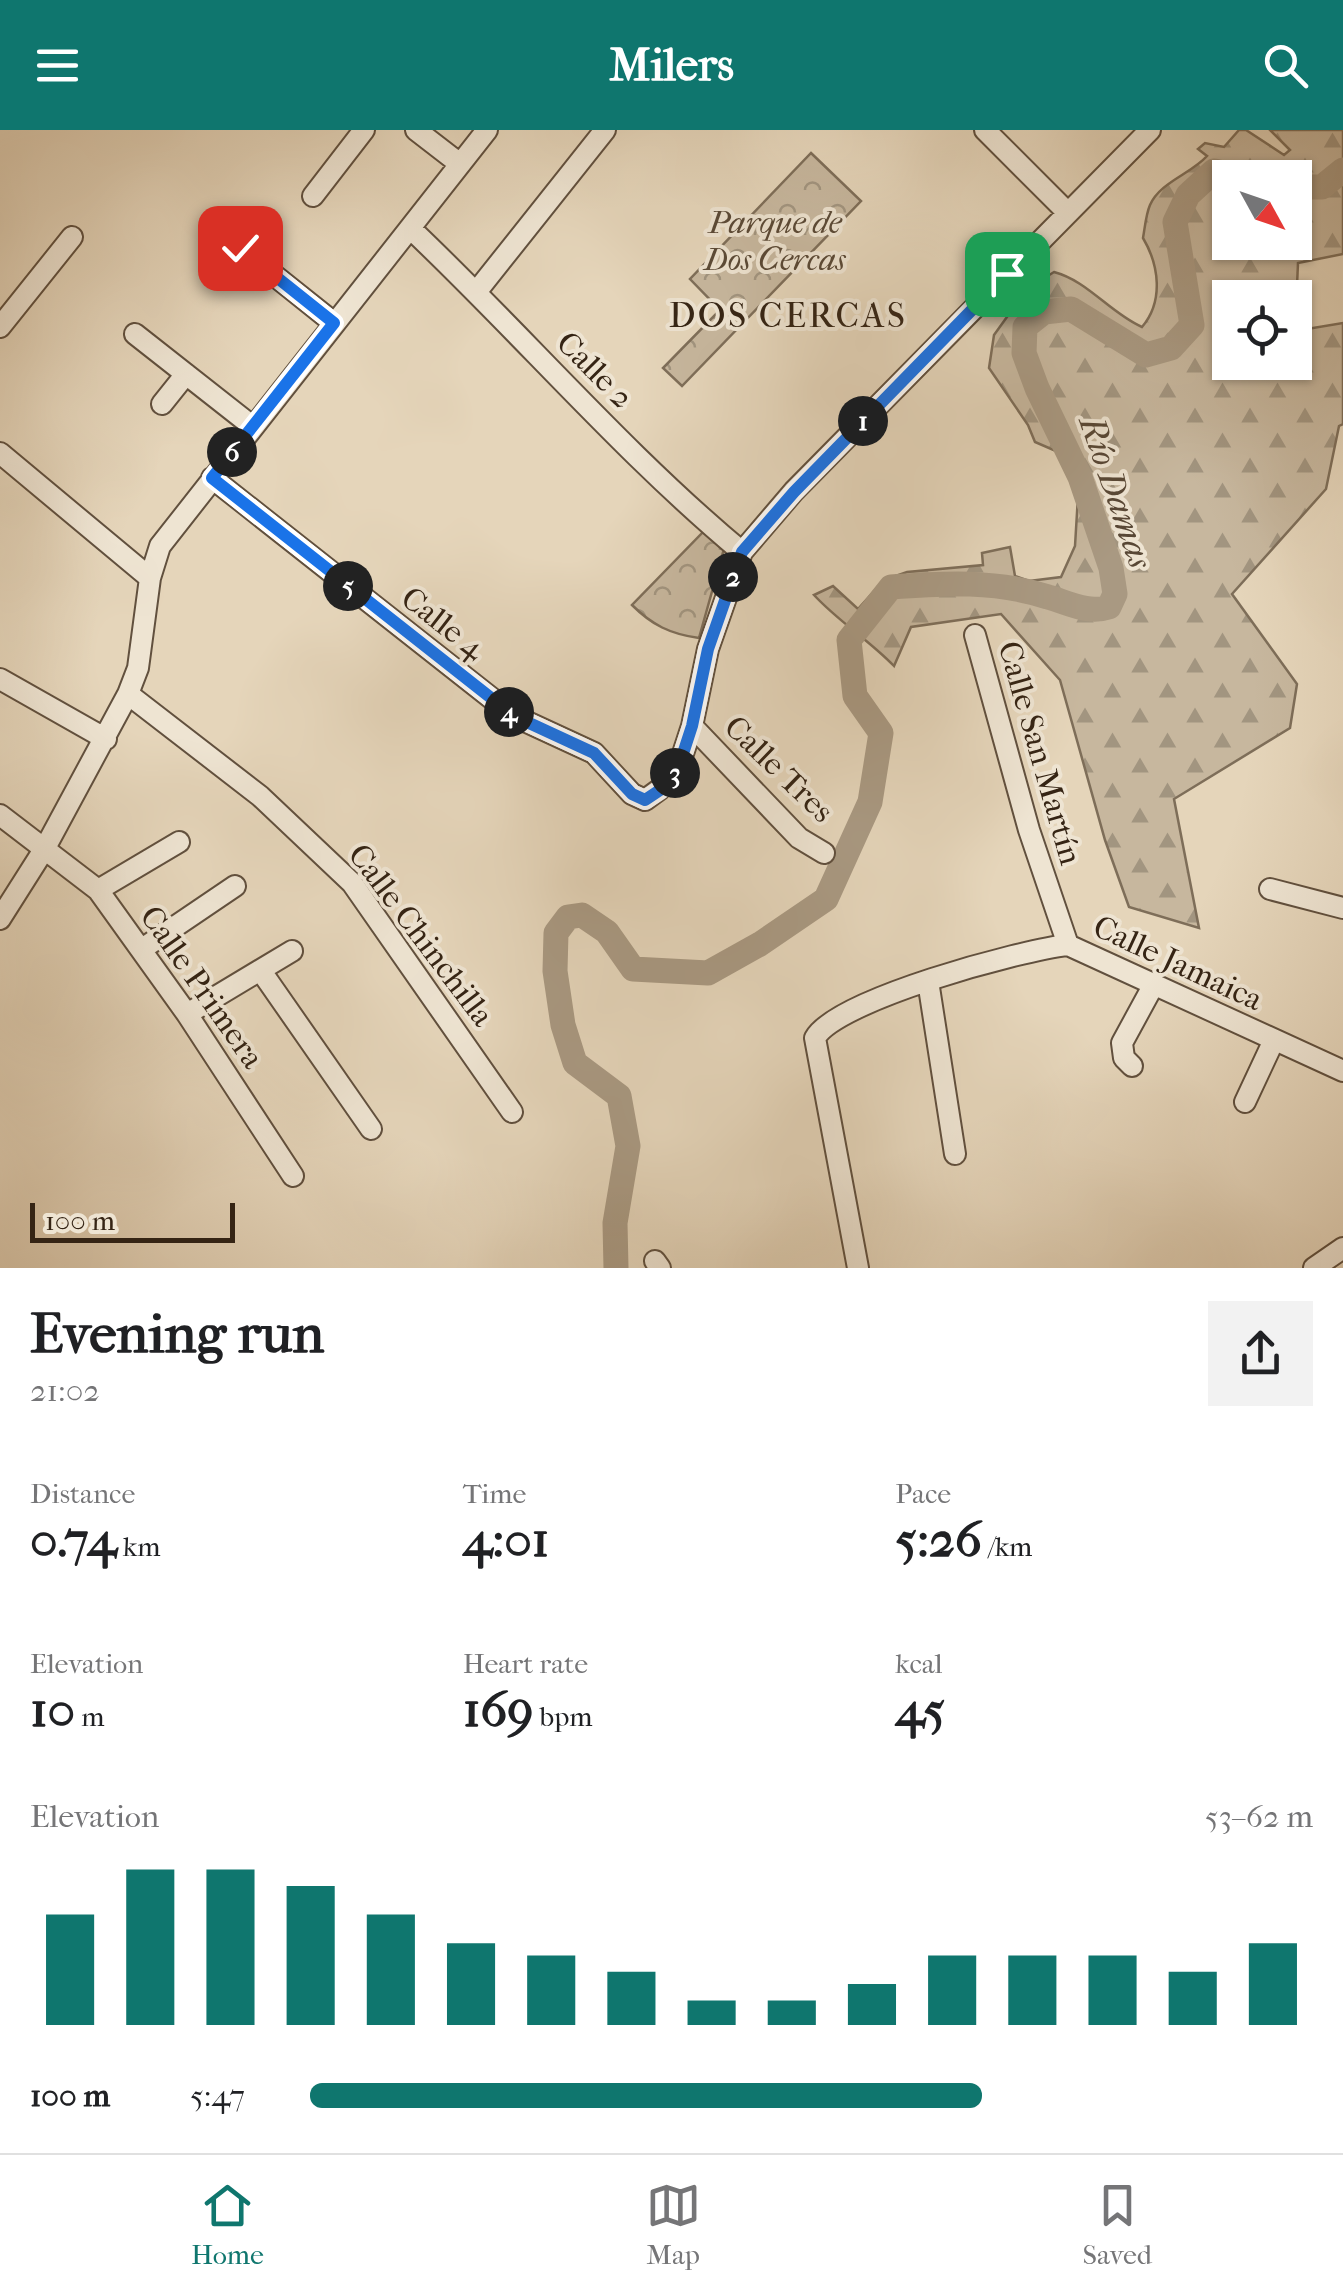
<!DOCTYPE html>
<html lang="en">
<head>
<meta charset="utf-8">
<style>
  :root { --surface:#fff; --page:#f2f2f2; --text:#202124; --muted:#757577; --line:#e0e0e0; --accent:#0f766e }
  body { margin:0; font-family:"IM FELL French Canon",serif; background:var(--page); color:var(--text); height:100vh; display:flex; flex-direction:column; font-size:38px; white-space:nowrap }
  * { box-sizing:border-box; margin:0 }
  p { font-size:32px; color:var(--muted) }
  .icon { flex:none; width:55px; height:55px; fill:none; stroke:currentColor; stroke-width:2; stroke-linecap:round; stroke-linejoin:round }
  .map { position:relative; height:1138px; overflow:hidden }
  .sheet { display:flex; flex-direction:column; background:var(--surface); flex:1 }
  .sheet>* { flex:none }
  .needle { width:65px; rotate:130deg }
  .buttons { position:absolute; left:1212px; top:30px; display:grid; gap:20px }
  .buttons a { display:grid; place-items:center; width:100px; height:100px; border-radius:0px; background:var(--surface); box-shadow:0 2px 8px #0004; font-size:50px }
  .scale { position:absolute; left:30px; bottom:25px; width:205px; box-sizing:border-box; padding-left:10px; border:5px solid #352414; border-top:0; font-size:28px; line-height:35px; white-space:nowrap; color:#352414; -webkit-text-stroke:8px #eee4d2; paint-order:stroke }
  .pin { position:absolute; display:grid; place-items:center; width:85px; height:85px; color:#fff; margin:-42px; border-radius:20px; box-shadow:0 5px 15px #0006 }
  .km { position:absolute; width:50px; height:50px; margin:-25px; border-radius:50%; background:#222; color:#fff; font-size:28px; line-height:50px; text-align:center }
  .round { display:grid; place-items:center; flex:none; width:105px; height:105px; border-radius:0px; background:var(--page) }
  .head { display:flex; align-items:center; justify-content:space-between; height:170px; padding:0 30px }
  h1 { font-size:55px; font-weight:800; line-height:75px }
  .figures { display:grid; grid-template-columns:repeat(3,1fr); gap:15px; height:170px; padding:10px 30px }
  .figures div { display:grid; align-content:center }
  .figures b { font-size:50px; font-weight:800 }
  .figures small { font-size:28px; font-weight:400 }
  .figures p { font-size:28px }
  .chart { height:280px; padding:20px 30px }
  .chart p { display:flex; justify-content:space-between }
  .chart svg { width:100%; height:180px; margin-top:10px; stroke:var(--accent); stroke-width:6 }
  ul { padding:0 30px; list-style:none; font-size:32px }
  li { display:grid; grid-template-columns:160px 120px 1fr; align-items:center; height:75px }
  li i { height:25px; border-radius:12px; background:var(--accent) }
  header { display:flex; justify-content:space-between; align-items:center; height:130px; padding:0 30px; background:var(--accent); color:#fff; font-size:45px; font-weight:800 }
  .tabs { display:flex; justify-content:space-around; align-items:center; height:140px; border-top:2px solid var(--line); background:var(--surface); font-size:28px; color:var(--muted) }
  .tabs a { display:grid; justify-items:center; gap:5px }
  .tabs .selected { color:var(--accent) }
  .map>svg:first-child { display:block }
  .forest { fill:url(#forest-firs); stroke:#7e6e59; stroke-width:2.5; fill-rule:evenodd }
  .park { fill:url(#park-crowns); stroke:#7e6e59; stroke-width:2.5 }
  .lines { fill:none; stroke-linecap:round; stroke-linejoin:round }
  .river { stroke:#a99982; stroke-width:25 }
  .minor-casing { stroke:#61503e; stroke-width:24 }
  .minor { stroke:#eee4d2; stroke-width:20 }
  .route-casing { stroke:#fff; stroke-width:20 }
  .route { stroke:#1a73e8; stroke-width:12 }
  .labels { text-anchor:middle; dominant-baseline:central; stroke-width:8; stroke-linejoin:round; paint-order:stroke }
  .park-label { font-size:32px; font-style:italic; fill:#5a4936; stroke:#eee4d2 }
  .street-label { font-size:32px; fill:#352414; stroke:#eee4d2 }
  .neighbourhood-label { font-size:35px; letter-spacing:2.5px; fill:#352414; stroke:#eee4d2 }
  .water-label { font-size:35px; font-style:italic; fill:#584735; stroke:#eee4d2 }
</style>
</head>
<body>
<header><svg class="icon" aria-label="menu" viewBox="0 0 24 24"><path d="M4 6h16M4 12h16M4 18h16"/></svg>Milers<svg class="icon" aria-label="search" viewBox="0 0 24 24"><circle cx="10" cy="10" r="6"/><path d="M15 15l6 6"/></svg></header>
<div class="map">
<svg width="1343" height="1138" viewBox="0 0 1343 1138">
  <defs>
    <pattern id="forest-firs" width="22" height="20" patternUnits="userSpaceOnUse" patternTransform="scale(2.5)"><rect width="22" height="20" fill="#c7b79e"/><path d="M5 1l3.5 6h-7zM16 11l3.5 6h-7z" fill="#a29580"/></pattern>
    <pattern id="park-crowns" width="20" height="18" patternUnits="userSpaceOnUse" patternTransform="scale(2.5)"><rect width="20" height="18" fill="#c7b79e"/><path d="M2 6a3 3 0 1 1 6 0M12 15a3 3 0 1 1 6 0" fill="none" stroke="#a29580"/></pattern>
  </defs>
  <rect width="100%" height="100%" fill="#e5d5ba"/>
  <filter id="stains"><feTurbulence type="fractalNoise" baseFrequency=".002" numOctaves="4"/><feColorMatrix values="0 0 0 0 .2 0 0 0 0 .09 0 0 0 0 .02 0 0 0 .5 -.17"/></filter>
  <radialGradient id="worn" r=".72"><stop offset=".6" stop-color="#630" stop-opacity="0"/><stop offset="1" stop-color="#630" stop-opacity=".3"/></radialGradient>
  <path class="forest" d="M 1239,0 L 1246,0 L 1284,25 L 1290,20 L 1270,0 L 1343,0 L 1343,124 L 1298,133 L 1295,201 L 1343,193 L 1343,294 L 1339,296 L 1326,359 L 1232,464 L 1297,554 L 1290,598 L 1174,669 L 1199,798 L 1129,777 L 1105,710 L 1060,550 L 1001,484 L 911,497 L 894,536 C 869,510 839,492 814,465 L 833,456 L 858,479 L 884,450 L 907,442 L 983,435 L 982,423 L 1010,417 L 1015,446 L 1029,451 L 1061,447 L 1075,416 L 1078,366 L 1056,321 L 1035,312 L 1028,295 L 989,238 L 994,205 L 1027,159 L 1054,142 C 1088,151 1110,183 1142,197 C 1164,171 1159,135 1143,108 C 1145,97 1146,84 1150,75 C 1160,52 1191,44 1207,26 L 1198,19 L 1205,13 L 1224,17 ZM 1230,48 L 1295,48 L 1295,112 L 1230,112 ZM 1230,168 L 1295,168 L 1295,232 L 1230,232 Z"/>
  <path class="park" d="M 811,23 L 861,71 L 682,256 L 663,238 L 720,180 L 690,149 Z
    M 707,398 L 725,415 L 699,508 C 670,504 652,495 632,475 Z"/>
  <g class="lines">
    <path class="river" d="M 1295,57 L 1322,57 L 1343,40
      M 616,1138 L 615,1093 L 628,1016 L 619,966 L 575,933 L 563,895 L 555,841 L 556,803 L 568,787 L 582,785 L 607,802 L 633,839 L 708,843 L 760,814 L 826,769 L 870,672 L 881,603 L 855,566 L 849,510 L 891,457 C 944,453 996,450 1048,467 C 1069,473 1088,484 1109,477 L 1115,464 L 1111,438 L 1080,347 L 1037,258 L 1024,223 L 1025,197 L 1044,182 L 1071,179 L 1146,225 L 1171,218 L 1192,195 L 1175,92 L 1188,65 L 1214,41 L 1243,48"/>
    <g class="minor-casing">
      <path id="minor" d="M 416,0 L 460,34
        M 985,0 L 1067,82
        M 313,66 L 364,0
        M 410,98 C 522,204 623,323 742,422
        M 240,118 L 334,193
        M 477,161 L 605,0
        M 0,197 L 72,107
        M 135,204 L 252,296
        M 162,274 L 186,244
        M 0,323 L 150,448
        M 212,348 L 514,586 L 594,623 L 632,664 L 645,670 L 660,659 L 678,639 L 692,596 L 708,519 L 742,422 L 794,361 L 1150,0
        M 975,505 L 1029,700 L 1068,815
        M 0,549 L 106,609
        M 128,564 L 260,666 L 352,753 L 512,982
        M 692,596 L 799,708 L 824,723
        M 0,685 L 98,760 L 187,884 L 293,1046
        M 1270,759 L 1343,778
        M 98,760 L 179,712
        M 0,789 L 45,718 L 128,564 L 138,538 L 150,448 L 160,416 L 487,0
        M 142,819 L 235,756
        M 261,841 L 371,999
        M 928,851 L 955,1024
        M 187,884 L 292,821
        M 1132,936 L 1124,928 L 1122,913 L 1153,856
        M 1245,972 L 1274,910
        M 655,1131 L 660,1138
        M 858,1138 L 815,908 C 836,870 1021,820 1068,815 L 1343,941
        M 1314,1138 L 1343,1118"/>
    </g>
    <use href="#minor" class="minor"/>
  </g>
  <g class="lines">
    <g class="route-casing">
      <path id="route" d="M 240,118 L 334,193 L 212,348 L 514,586 L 594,623 L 632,664 L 645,670 L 660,660 L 678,639 L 692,596 L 708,519 L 742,422 L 794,362 L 1007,144"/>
    </g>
    <use href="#route" class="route"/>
  </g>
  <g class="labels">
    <g class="park-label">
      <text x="775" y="92">Parque de<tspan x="775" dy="37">Dos Cercas</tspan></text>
    </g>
    <g class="street-label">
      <text transform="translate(595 240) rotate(45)">Calle 2</text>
      <text transform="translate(443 493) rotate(38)">Calle 4</text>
      <text transform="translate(1040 623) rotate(74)">Calle San Martín</text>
      <text transform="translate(779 639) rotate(44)">Calle Tres</text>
      <text transform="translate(421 805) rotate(53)">Calle Chinchilla</text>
      <text transform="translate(1178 833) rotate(25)">Calle Jamaica</text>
      <text transform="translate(202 857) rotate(55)">Calle Primera</text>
    </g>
    <g class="neighbourhood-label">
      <text x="788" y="185">DOS CERCAS</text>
    </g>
    <g class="water-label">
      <text transform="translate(1116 362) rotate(71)">Río Damas</text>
    </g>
  </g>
  <rect width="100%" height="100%" filter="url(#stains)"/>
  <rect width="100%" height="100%" fill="url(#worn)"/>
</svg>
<div class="buttons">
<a><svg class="needle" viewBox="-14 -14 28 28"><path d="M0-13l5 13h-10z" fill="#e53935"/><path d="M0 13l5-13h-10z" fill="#757577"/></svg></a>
<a><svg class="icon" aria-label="locate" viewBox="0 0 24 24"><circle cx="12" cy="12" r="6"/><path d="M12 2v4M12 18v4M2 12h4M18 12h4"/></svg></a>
</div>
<div class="scale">100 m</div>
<div class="pin" style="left:1007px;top:144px;background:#1e9e55"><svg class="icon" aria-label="arrive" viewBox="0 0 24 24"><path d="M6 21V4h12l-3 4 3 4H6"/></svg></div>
<div class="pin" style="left:240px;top:118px;background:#d93025"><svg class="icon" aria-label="check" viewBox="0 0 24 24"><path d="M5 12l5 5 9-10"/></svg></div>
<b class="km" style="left:863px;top:291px">1</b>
<b class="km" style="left:733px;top:447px">2</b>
<b class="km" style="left:675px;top:643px">3</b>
<b class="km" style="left:509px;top:582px">4</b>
<b class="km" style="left:348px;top:456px">5</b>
<b class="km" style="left:232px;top:322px">6</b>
</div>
<section class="sheet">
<div class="head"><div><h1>Evening run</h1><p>21:02</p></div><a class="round"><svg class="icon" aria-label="share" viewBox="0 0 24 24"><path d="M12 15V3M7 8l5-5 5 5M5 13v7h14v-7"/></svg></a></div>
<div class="figures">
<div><p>Distance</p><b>0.74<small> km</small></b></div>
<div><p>Time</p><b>4:01</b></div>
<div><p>Pace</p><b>5:26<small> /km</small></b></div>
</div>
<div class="figures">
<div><p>Elevation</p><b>10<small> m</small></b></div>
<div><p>Heart rate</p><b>169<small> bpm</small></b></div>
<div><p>kcal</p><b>45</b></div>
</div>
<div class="chart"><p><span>Elevation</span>53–62 m</p>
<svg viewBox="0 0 160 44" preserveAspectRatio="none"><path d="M5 44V17M15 44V6M25 44V6M35 44V10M45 44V17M55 44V24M65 44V27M75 44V31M85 44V38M95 44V38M105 44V34M115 44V27M125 44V27M135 44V27M145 44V31M155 44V24"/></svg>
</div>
<ul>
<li><b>100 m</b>5:47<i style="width:67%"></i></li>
</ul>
</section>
<nav class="tabs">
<a class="selected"><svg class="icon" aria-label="home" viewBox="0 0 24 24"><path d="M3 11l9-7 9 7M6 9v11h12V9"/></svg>Home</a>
<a><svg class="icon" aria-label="map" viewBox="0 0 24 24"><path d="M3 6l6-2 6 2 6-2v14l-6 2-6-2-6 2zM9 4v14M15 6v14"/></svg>Map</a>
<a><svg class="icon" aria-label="saved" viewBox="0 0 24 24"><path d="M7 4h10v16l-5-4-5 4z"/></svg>Saved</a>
</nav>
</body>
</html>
